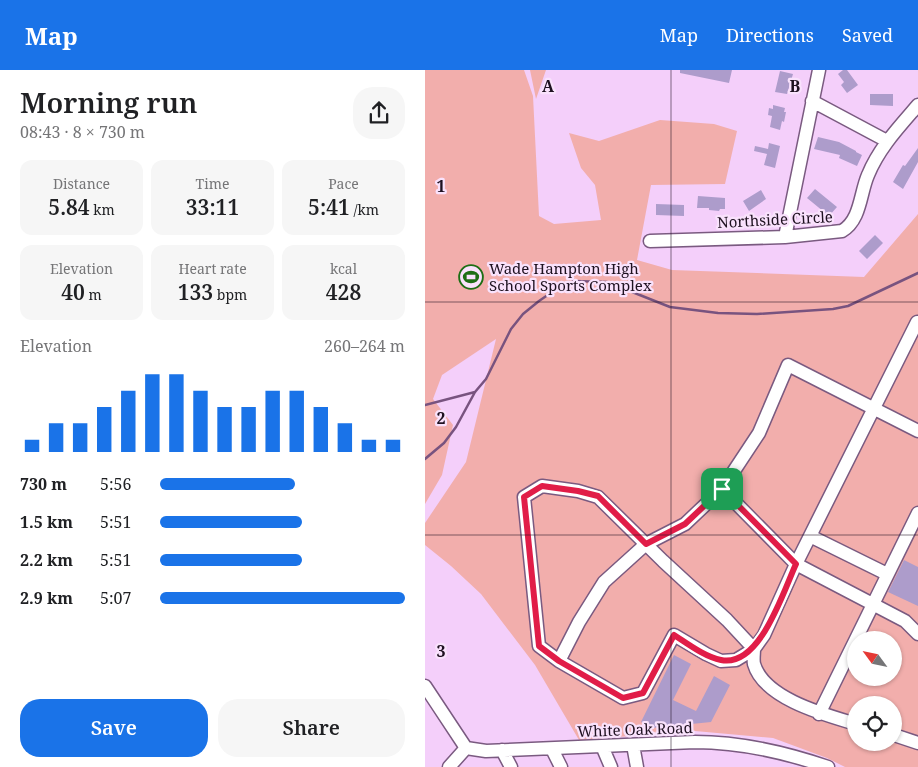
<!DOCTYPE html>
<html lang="en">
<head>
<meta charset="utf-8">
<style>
  :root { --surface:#fff; --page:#f6f6f6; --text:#202124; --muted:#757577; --accent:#1a73e8 }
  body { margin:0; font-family:"Noto Serif",serif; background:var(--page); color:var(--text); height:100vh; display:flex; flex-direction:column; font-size:19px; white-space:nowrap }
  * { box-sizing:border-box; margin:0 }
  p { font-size:16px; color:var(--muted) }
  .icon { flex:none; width:28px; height:28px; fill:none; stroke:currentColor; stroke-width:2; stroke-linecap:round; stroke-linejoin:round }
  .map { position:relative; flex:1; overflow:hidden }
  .panel { display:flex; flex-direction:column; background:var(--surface); width:425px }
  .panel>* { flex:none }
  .needle { width:32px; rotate:303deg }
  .tools { position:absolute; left:422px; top:561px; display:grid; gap:10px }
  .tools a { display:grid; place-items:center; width:55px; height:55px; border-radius:50%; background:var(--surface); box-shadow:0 1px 4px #0004; font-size:25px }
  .pin { position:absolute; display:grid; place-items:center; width:42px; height:42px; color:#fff; margin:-21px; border-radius:10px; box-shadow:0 2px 8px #0006 }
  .round { display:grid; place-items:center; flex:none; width:52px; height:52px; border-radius:20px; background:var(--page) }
  .overview { display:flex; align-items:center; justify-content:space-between; height:85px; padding:0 20px }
  h1 { font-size:28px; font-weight:600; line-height:38px }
  .stats { display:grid; grid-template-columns:repeat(3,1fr); gap:8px; height:85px; padding:5px 20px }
  .stats div { display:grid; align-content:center; border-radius:12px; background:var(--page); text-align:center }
  .stats b { font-size:21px; font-weight:600 }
  .stats small { font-size:14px; font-weight:400 }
  .stats p { font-size:14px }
  .chart { height:140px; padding:10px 20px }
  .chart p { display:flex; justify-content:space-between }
  .chart svg { width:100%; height:90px; margin-top:5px; stroke:var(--accent); stroke-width:6 }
  .action { display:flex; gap:10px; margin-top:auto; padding:10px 20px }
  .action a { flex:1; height:58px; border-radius:20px; background:var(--accent); color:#fff; font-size:20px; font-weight:600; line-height:58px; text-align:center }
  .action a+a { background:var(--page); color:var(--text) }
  ul { padding:0 20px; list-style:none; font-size:16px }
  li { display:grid; grid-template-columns:80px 60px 1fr; align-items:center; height:38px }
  li i { height:12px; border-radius:6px; background:var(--accent) }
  header { display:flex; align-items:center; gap:30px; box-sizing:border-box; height:70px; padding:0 25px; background:var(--accent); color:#fff }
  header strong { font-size:24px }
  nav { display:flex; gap:28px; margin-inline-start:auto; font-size:18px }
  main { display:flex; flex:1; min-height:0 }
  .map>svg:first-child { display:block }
  .green { fill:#f2aeac; fill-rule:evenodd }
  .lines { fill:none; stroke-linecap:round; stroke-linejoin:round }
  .stream { stroke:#78537f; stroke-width:2.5 }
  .building { fill:#ad9ccb }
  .minor-casing { stroke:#7a5a80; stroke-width:15 }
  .minor { stroke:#fff; stroke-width:12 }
  .route-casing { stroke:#fff; stroke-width:10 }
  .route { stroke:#e11d48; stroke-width:6 }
  .grid { fill:none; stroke:#1e1120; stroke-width:1; stroke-opacity:0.55 }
  .labels { text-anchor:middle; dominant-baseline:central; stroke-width:4.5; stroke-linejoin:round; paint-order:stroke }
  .street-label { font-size:15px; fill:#1e1120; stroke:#f9e2fc }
  .poi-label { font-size:15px; fill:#1e1120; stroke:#f9e2fc; text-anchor:start }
  .grid-label { font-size:16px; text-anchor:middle; font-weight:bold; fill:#1e1120; stroke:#f9e2fc; stroke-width:4.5; stroke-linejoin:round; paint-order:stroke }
</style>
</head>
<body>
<header>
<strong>Map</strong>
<nav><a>Map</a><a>Directions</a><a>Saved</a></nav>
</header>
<main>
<section class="panel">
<div class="overview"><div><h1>Morning run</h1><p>08:43 · 8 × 730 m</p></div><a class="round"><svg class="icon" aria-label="share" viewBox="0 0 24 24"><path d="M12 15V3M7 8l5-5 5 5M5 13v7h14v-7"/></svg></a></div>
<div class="stats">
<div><p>Distance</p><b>5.84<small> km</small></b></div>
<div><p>Time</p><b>33:11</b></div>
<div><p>Pace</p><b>5:41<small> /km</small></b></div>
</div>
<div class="stats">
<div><p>Elevation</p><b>40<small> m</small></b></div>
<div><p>Heart rate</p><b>133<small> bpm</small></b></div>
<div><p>kcal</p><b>428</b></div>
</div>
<div class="chart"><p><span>Elevation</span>260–264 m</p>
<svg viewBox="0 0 160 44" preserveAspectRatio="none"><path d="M5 44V38M15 44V30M25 44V30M35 44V22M45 44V14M55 44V6M65 44V6M75 44V14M85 44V22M95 44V22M105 44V14M115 44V14M125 44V22M135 44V30M145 44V38M155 44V38"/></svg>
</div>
<ul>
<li><b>730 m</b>5:56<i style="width:55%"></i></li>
<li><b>1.5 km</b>5:51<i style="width:58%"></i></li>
<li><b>2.2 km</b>5:51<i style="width:58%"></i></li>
<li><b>2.9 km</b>5:07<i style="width:100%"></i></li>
</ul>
<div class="action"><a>Save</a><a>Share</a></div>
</section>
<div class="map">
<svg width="493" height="697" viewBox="0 0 493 697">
  <rect width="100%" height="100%" fill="#f4cffa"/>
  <path class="green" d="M 0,0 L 99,0 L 108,26 L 114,146 L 129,154 L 176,150 L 170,115 L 156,98 L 144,63 L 174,71 L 235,50 L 289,54 L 312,61 L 300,114 L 226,115 L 212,190 L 247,200 L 439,207 L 493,144 L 493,697 L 420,697 L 402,688 L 348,668 L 270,661 L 154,670 L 110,595 L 56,524 L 26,496 L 0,475 L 0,453 L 41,392 L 71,269 L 17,305 L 8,329 L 28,355 L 17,405 L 0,434 ZM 431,570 L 469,570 L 469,608 L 431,608 ZM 431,635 L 469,635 L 469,672 L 431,672 Z
    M 105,0 L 121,0 L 111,29 Z"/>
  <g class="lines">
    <path class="stream" d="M 0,335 L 50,322
      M 0,389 L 19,373 L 31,357 L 50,322 L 61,309 L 86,259 L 98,244 L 114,231 L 130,220 L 149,211 L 182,212 L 245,237 L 293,243 L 332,244 L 408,239 L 423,236 L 493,203"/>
  </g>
  <path class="building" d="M 255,0 L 307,0 L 304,13 L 255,3 Z
    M 418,0 L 422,0 L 433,15 L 422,23 L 416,15 L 419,12 L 413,4 Z
    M 355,1 L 368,4 L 362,24 L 350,22 Z
    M 445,24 L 468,24 L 468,36 L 445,35 Z
    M 348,35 L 360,38 L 359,42 L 361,42 L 359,52 L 357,51 L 355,60 L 345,57 L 347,46 L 343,45 L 344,38 L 348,39 Z
    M 393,67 L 414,72 L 431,81 L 431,82 L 437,85 L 432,96 L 414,88 L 415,85 L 389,79 Z
    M 344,73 L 355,76 L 350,98 L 339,95 L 342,84 L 329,81 L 330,76 L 343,79 Z
    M 493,78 L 493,92 L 478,119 L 468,112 L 478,95 L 480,96 Z
    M 390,119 L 412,137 L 404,146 L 382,128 Z
    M 336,120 L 341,129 L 324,141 L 318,131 Z
    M 273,126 L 300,128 L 300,139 L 295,139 L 294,141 L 284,140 L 284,138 L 272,138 Z
    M 231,134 L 259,135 L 259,146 L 231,145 Z
    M 450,165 L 458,173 L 442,189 L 434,181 Z
    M 479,490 L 493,497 L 493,536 L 463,522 Z
    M 249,585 L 266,594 L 248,630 L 271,641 L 289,606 L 305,615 L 286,652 L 227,658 L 216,652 Z"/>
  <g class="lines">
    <g class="minor-casing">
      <path id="minor" d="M 387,31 L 462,71
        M 360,167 L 394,0
        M 225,171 L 360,167 L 417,161 C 436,150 435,123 443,105 C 454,78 474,57 493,35
        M 297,419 L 371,494 L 480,551 L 493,564
        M 385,466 L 462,504
        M 134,591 L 154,552 L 179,512 L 221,474 L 260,454 L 297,419 L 334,363 L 363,295 L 493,361
        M 0,616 L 41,678
        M 394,644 L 493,443
        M 431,654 C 401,645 339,629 329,594 C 328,590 329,583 329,579 L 302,550 L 238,491 L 173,427 L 153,421 L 117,416 L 99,427 L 114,576 L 134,591 L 198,628 L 218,623 L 249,565 L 281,584 L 296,591 L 311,590 L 329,579 L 339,565 L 371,494 L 492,252 L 493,253
        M 469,665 L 493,673
        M 208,675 L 212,697
        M 177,676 L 186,697
        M 127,679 L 136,697
        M 77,680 L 86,697
        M 24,697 L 41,678 L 61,681 L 270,672 C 316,672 359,682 403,697"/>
    </g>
    <use href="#minor" class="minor"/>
  </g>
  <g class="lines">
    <g class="route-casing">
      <path id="route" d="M 117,416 L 153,421 L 173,426 L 221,474 L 260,454 L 297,419 L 371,494 C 358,522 335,598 296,590 C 280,587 263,574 249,565 L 218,623 L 198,628 L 134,591 L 114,576 L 99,427 Z"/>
    </g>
    <use href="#route" class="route"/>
  </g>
  <path class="grid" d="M 246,0 L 246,697M 0,232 L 493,232M 0,465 L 493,465"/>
  <defs>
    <g id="stadium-ring" transform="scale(1.25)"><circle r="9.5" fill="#f9e2fc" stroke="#1d6e14" stroke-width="1.5"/><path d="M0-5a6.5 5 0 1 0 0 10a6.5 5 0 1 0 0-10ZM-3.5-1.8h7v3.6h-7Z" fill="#1d6e14"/></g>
  </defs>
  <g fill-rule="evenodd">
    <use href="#stadium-ring" x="46" y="207"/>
  </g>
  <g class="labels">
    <g class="street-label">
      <text transform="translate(350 149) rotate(-3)">Northside Circle</text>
      <text transform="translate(210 659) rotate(-2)">White Oak Road</text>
    </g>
    <g class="poi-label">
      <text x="64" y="198">Wade Hampton High<tspan x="64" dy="17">School Sports Complex</tspan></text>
    </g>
  </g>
  <g class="grid-label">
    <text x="123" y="22">A</text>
    <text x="370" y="22">B</text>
    <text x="16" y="122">1</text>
    <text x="16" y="354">2</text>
    <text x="16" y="587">3</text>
  </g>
</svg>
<div class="tools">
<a><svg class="needle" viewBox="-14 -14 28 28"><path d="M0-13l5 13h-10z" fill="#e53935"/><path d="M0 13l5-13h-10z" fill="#757577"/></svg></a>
<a><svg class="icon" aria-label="locate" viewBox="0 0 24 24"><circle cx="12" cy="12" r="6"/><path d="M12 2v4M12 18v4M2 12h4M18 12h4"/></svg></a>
</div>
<div class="pin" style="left:297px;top:419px;background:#1e9e55"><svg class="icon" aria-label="arrive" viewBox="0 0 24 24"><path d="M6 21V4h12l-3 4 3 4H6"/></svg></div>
</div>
</main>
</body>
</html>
